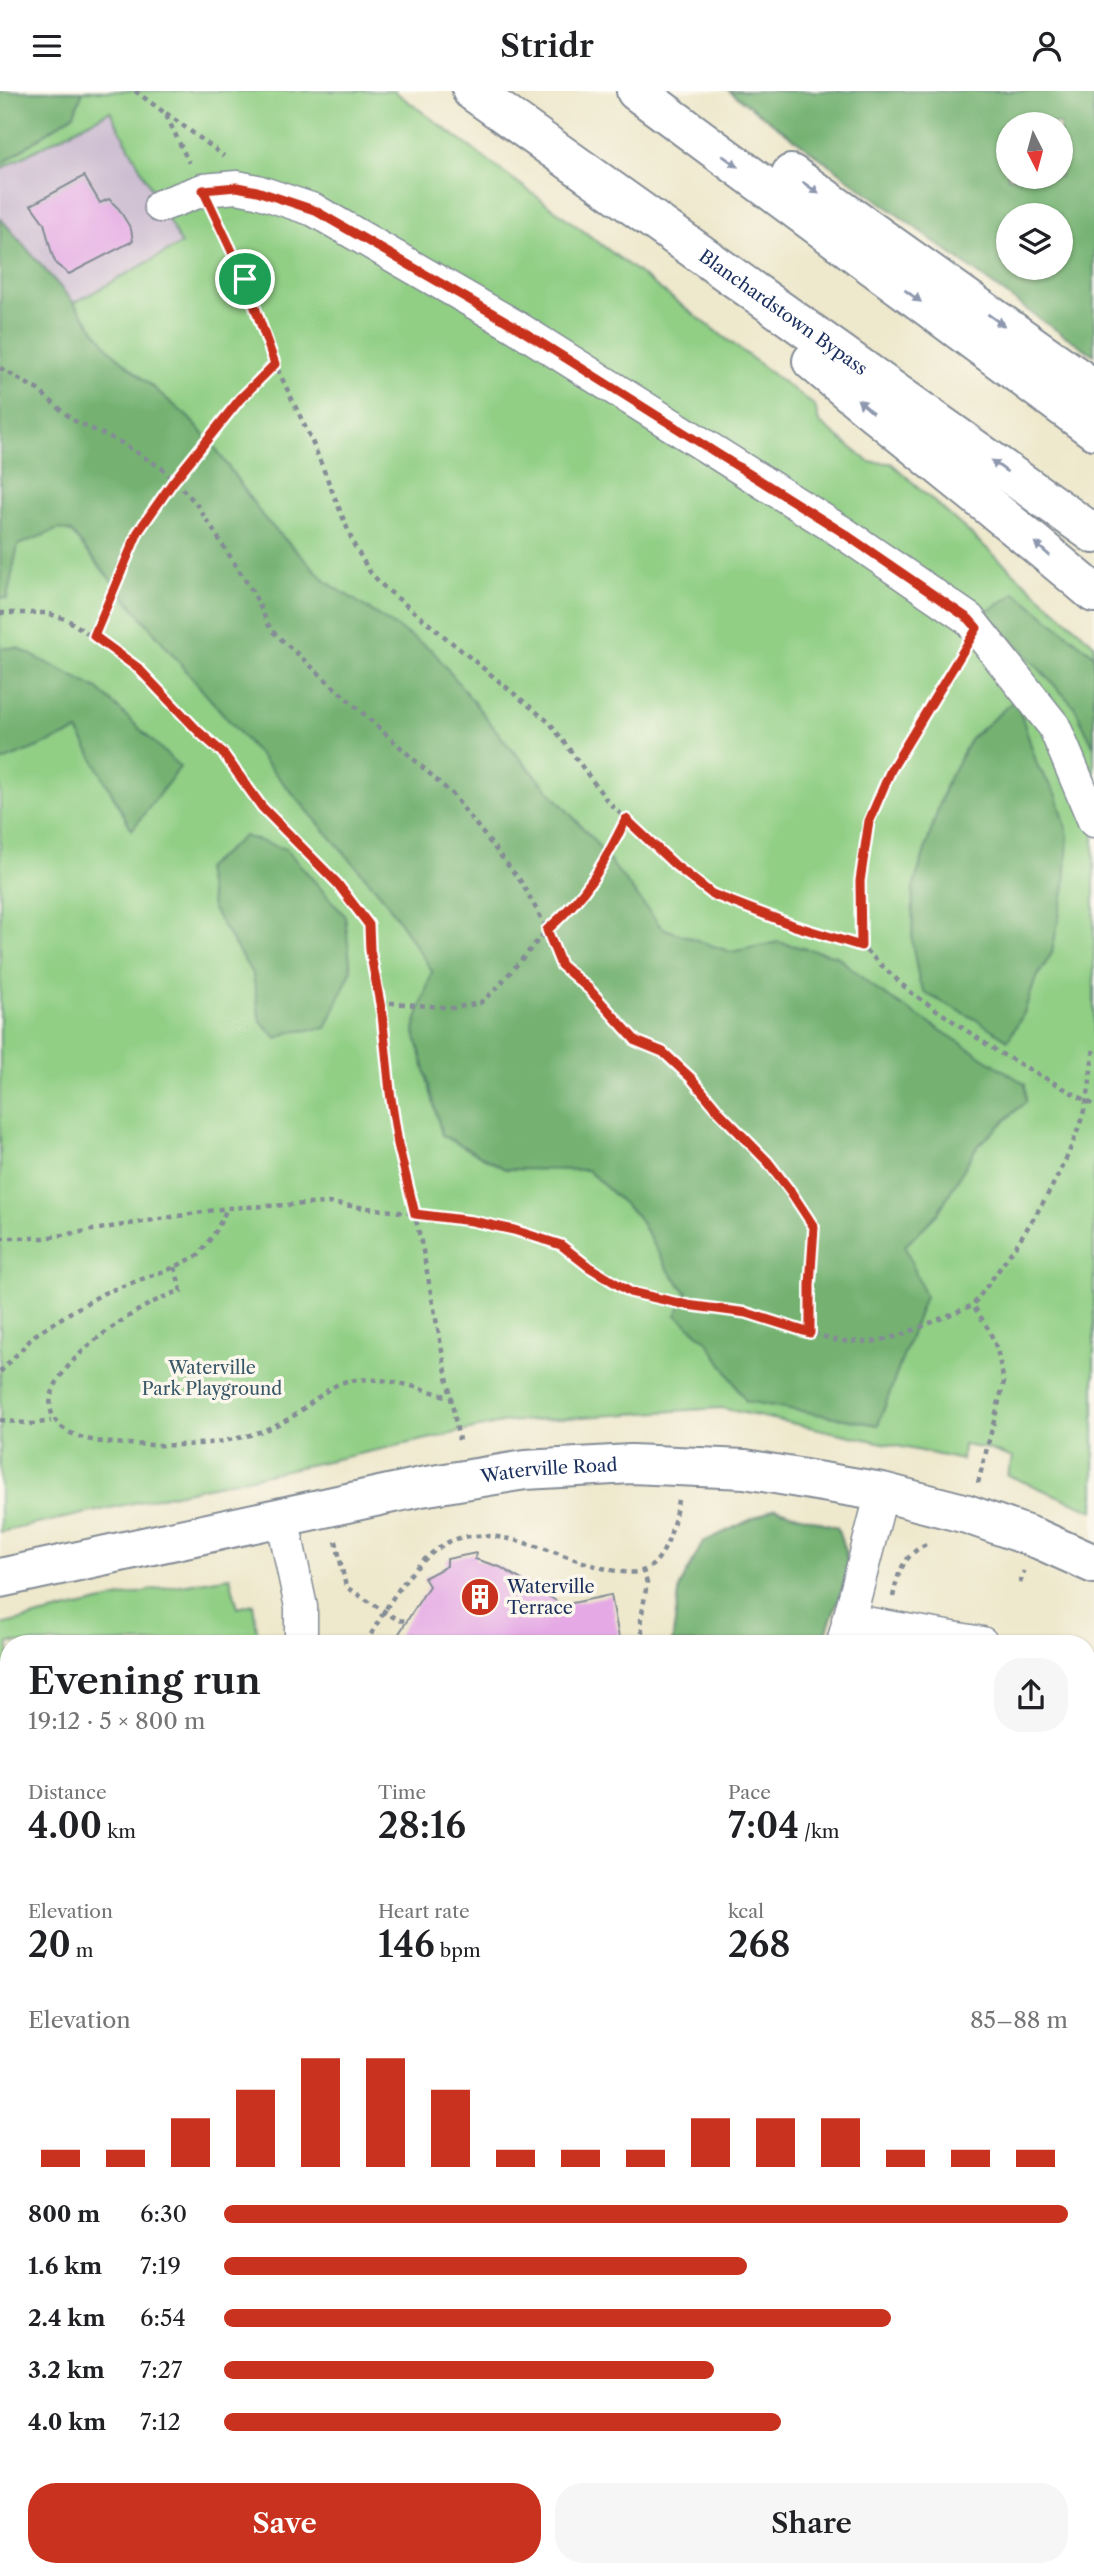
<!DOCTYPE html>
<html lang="en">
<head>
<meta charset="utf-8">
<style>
  :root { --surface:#fff; --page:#f6f6f6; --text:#202124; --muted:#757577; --accent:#c8321e }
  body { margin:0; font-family:"Libre Caslon Text",serif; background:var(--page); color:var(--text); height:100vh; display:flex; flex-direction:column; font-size:26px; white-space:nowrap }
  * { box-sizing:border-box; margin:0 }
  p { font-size:23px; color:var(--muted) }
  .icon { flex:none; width:38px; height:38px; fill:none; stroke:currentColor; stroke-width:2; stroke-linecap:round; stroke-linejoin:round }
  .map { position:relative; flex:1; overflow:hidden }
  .side { position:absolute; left:0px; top:1544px; width:1096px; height:942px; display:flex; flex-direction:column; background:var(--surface); border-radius:28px 28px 0 0; box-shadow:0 2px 5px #0004 }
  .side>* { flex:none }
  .needle { width:46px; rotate:174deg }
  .buttons { position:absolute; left:996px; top:21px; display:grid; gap:14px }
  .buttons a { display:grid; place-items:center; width:77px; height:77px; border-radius:50%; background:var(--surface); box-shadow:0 2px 5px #0004; font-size:35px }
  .pin { position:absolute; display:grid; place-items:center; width:60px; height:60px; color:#fff; margin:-30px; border:4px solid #fff; border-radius:50%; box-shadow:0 2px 7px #0007 }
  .round { display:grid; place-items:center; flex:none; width:74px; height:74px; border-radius:28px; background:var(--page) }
  .overview { display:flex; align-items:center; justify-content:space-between; height:119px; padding:0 28px }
  h1 { font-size:38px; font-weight:600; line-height:52px }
  .stats { display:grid; grid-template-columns:repeat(3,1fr); gap:10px; height:119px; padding:7px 28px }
  .stats div { display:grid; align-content:center }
  .stats b { font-size:35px; font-weight:600 }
  .stats small { font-size:19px; font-weight:400 }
  .stats p { font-size:19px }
  .chart { height:196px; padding:14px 28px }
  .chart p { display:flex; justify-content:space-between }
  .chart svg { width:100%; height:126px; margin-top:7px; stroke:var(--accent); stroke-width:6 }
  .action { display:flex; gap:14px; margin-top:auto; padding:14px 28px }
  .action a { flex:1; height:80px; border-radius:28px; background:var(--accent); color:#fff; font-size:28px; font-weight:600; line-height:80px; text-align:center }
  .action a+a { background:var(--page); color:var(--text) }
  ul { padding:0 28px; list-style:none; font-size:23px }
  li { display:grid; grid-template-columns:112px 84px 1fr; align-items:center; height:52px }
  li i { height:18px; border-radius:9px; background:var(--accent) }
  header { display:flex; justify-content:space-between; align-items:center; height:91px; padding:0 28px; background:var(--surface); font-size:32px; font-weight:600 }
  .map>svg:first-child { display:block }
  .industrial { fill:#cebed2 }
  .green { fill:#91cf85; stroke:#567f72; stroke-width:2 }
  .forest { fill:#74b272; stroke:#487068; stroke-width:2; fill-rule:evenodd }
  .building { fill:#e5aae5 }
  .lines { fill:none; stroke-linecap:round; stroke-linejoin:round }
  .street-casing { stroke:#848c95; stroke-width:35 }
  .secondary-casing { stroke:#848c95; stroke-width:42 }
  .highway-casing { stroke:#848c95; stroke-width:42 }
  .path { stroke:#848c95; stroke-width:4.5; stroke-dasharray:5 5; stroke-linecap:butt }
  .street { stroke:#fff; stroke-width:32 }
  .secondary { stroke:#fff; stroke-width:38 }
  .highway { stroke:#fff; stroke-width:38 }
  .oneway { fill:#8d97ae }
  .route-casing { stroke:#fff; stroke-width:14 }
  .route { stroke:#c8321e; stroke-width:9 }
  .labels { text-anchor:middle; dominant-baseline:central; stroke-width:7; stroke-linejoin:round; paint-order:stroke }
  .street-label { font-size:18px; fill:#1b2f5e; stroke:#fbf7ec }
  .park-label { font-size:18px; fill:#385768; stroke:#fbf7ec }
  .poi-label { font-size:18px; fill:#1b2f5e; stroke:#fbf7ec; text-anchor:start }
</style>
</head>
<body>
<header><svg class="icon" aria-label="menu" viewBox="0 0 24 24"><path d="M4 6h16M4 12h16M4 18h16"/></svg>Stridr<svg class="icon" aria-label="person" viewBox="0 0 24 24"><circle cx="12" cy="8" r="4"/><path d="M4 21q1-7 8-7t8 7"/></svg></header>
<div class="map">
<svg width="1094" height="2485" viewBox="0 0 1094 2485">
  <rect width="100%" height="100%" fill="#fbf7ec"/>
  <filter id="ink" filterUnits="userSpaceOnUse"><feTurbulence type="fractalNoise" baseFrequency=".0143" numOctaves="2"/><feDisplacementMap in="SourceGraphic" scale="14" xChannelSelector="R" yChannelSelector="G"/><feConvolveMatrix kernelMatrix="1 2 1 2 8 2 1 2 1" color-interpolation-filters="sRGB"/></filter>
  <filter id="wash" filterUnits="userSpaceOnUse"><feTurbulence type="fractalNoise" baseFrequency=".00686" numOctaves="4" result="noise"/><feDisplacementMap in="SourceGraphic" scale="28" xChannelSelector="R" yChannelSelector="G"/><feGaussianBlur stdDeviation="1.57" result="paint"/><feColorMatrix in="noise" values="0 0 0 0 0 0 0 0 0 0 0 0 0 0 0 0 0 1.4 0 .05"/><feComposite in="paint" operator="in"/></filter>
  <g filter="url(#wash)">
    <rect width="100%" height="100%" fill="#eee8cc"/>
    <path class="industrial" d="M 110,19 L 182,153 L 74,212 L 0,127 L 0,78 Z"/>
    <path class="green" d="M 0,0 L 394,0 L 570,130 L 815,315 L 819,331 L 869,371 L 891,372 L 1094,553 L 1094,1420 L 1007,1384 L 1013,1367 L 988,1358 L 963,1354 L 962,1369 L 721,1317 L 506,1331 L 0,1441 L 0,127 L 74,212 L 181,153 L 110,20 L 0,78 Z
      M 230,1486 L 238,1517 L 253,1513 L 259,1552 L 9,1552 L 9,1584 L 0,1579 L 0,1534 L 151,1499 Z
      M 1087,2052 L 1094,2056 L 1094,2101 L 1087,2113 Z
      M 634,2476 L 650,2476 L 663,2485 L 629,2485 Z"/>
    <path class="forest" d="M 0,0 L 83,0 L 74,23 L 0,74 Z
      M 729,0 L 1094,0 L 1094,264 L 1041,229 ZM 1008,33 L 1060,33 L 1060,86 L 1008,86 ZM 1008,124 L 1060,124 L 1060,177 L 1008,177 Z
      M 0,127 L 74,212 L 113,262 L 188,326 L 212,352 L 264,427 L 327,491 L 433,560 L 508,654 L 592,747 L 662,837 L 731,861 L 778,851 L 837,865 L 874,897 L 1025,993 L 1026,1010 L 976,1057 L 938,1122 L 905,1155 L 925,1205 L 878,1334 L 746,1310 L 707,1250 L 676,1224 L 687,1202 L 669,1180 L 637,1125 L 587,1079 L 505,1078 L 442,1044 L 414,938 L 432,880 L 383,806 L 203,600 L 71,441 L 59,438 L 18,454 L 7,508 L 0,506 Z
      M 1016,502 L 1094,564 L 1094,656 L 1074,615 L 986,521 Z
      M 0,557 L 18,557 L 98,598 L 180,676 L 132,739 L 78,640 L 0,671 Z
      M 1016,608 L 1038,676 L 1057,704 L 1068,744 L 1065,795 L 1052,862 L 1035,890 L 1024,922 L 1008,949 L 977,929 L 925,902 L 919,890 L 912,851 L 913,797 L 946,693 L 971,647 Z
      M 244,745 L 286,758 L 345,825 L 351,880 L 326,937 L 290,941 L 277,947 L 260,930 L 253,884 L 212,817 L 205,778 Z
      M 775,1417 L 837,1436 C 840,1447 848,1461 847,1473 C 847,1501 828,1525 824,1552 L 672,1552 L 680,1495 L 703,1451 Z
      M 189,2476 L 369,2476 L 362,2485 L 182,2485 Z"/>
    <g id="blocks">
      <path class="building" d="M 84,85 L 100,112 L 109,108 L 119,118 L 131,138 L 133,150 L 69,183 L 56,173 L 52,163 L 44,132 L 31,114 Z
        M 476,1462 L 475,1468 L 500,1476 L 563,1514 L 611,1504 L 620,1552 L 393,1552 L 429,1495 L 424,1487 L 447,1475 L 447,1468 Z"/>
    </g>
  </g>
  <g filter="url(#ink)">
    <use href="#blocks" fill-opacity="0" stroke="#848c95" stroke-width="2"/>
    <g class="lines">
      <g class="street-casing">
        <path id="street" d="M 160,115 L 203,99 L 237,96 L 257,100 L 314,119 L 513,234 L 842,441 L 969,528 L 1054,635 L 1094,730
          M 282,1426 L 301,1516 L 301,1552
          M 848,1529 L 982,1552
          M 843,1552 L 882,1401
          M 1087,1577 L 1094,1582
          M 1087,1882 L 1094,1870
          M 1087,1998 L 1094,2002
          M 0,2246 L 9,2251
          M 723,2476 L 736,2485
          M 172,2485 L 178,2476
          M 392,2485 L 399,2476
          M 965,2485 L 972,2476"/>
      </g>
      <g class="secondary-casing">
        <g id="secondary">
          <path id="s1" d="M 0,1487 L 421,1396 L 525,1379 L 631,1373 L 745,1378 L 882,1401 L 967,1423 L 1038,1448 L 1094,1473"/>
          <path d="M 1085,2485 L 1094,2473"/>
        </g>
      </g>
      <g class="highway-casing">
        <g id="highway">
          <path id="s2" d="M 472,0 L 1094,443"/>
          <path d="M 636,0 L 1094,339"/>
          <path d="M 791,83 L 1094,298"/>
          <path d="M 812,270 C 905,349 1002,423 1094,502"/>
        </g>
      </g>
      <path class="path" d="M 135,0 L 165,22 L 189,72
        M 166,22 L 224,65
        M 218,130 L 245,188 L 275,273 L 312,350 L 354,454 L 370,481 L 384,496 L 550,632 L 608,711 L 675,774 L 711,804 L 795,836 L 861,855 L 909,900 L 998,961 L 1094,1014
        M 0,277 L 38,299 L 73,329 L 120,351 L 163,378 L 195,411 L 253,501 L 271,539 L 452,703 L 522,792 L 545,834 L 561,874 L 589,898 L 636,950 L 663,961 L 691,987 L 721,1023 L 768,1071 L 791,1101 L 814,1136 L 810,1194 L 810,1242
        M 0,522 L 47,522 L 68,529 L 138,577 L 199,642 L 223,662 L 262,716 L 337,792 L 369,834 L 370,859 L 381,923 L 399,1053 L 423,1160 L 459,1349
        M 95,545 L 138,441 L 173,391 L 240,308 L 275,273
        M 861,855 L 860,790 L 869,730 L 891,679 L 959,565
        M 380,911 L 453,917 L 480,912 L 496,898 L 547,839 L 573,816 L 597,785 L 627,728
        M 0,1147 L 44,1147 L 227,1117 L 328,1112 L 472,1130 L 514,1139 L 561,1154 L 589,1176 L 630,1201 L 687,1214 L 747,1222 L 838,1250 L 871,1251 L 899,1245 L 973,1214
        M 175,1176 L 181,1200 C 141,1209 0,1301 69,1341 C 87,1351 109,1352 130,1353 C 185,1356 241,1355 290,1327 C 308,1317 329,1293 348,1290 C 383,1284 419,1297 452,1307
        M 0,1281 L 35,1244 L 71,1221 L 104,1202 L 175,1176 L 199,1164 L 216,1140 L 227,1118
        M 0,1329 L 32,1333 L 51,1330
        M 978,1392 L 1004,1291 L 997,1258 L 989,1239 L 973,1214 C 1017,1155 1068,1084 1086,1012 C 1091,995 1090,976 1094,958
        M 336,1450 L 346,1496 L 398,1529 L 407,1530
        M 1020,1492 L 1024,1480
        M 893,1506 C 898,1480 904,1464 928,1452
        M 366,1552 C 386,1517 406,1480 440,1456 C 498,1414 614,1504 650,1476 C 669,1461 674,1432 678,1409
        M 643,1552 L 641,1529 L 647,1492 L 643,1479
        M 0,1584 L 9,1590
        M 1087,1623 L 1094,1628
        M 0,1629 L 9,1614
        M 1088,1665 L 1094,1655
        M 1087,1770 L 1094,1758
        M 1087,1785 L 1094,1789
        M 0,1857 L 9,1844
        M 0,2127 L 9,2133
        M 1087,2129 L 1094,2118
        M 1087,2168 L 1094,2172
        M 1087,2180 L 1090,2174
        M 1087,2410 L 1094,2401
        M 0,2441 L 9,2446
        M 620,2485 L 625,2476
        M 801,2485 L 806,2476
        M 1032,2485 L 1038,2476"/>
      <use href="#street" class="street"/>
      <use href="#secondary" class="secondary"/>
      <use href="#highway" class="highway"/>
    </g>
    <defs><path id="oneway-solid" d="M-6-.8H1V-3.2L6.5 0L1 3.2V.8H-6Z" transform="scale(1.75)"/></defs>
    <g class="oneway">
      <use href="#oneway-solid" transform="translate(730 70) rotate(36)"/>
      <use href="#oneway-solid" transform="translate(811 97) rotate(35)"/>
      <use href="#oneway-solid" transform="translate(913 205) rotate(36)"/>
      <use href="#oneway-solid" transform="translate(996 229) rotate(35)"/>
      <use href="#oneway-solid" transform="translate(865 315) rotate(-139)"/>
      <use href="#oneway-solid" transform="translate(999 375) rotate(-145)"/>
      <use href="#oneway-solid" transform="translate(1042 458) rotate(-139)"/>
    </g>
  </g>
  <g class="lines" filter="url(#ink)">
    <g class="route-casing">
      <path id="route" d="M 237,96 L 257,100 L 314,119 L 513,234 L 842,441 L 969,528 L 977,537 L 891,679 L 869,730 L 860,790 L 861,855 L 795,835 L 712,803 L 675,774 L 626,728 C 602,776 588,803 547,839 L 561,874 L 589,898 L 636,950 L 663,961 L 691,987 L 721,1023 L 768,1071 L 791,1101 L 814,1136 L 810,1194 L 810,1242 L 747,1222 L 687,1214 L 630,1201 L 589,1176 L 561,1154 L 514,1139 L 472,1130 L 415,1123 L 398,1053 L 390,1001 L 382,923 L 370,859 L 369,834 L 337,792 L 262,716 L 223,662 L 200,642 L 138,577 L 94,545 L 138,441 L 173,391 L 240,308 L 275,273 L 245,188 L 203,99 Z"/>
    </g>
    <use href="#route" class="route"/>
  </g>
  <defs>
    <g id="building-disc" transform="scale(2.0125)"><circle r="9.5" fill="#c8321e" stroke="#fbf7ec"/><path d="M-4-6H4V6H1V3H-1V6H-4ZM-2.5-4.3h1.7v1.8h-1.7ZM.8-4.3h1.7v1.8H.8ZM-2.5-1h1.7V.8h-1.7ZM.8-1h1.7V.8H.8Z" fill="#fff"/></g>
  </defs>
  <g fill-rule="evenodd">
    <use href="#building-disc" x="480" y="1506"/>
  </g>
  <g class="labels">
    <g class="street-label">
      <text stroke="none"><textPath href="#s2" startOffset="382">Blanchardstown Bypass</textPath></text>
      <text stroke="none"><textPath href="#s1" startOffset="560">Waterville Road</textPath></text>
    </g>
    <g class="park-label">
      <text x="212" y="1277">Waterville<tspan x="212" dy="21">Park Playground</tspan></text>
    </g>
    <g class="poi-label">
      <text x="507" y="1496">Waterville<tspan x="507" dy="21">Terrace</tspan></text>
    </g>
  </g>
</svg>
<div class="buttons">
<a><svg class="needle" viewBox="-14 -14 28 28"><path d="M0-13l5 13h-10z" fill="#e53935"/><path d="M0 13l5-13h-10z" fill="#757577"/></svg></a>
<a><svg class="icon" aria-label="layers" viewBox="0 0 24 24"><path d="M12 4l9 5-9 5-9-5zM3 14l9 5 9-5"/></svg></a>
</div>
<div class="pin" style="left:245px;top:188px;background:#1e9e55"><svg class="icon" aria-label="arrive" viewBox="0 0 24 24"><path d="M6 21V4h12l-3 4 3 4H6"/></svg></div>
<section class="side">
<div class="overview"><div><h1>Evening run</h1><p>19:12 · 5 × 800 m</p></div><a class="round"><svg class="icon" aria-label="share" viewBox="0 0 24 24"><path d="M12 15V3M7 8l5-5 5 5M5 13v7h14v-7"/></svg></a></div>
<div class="stats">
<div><p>Distance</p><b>4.00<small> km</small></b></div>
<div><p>Time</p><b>28:16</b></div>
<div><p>Pace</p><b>7:04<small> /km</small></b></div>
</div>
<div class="stats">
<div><p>Elevation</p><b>20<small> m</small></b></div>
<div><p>Heart rate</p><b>146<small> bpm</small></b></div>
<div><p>kcal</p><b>268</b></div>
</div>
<div class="chart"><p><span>Elevation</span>85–88 m</p>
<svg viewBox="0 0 160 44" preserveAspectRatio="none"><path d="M5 44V38M15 44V38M25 44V27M35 44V17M45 44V6M55 44V6M65 44V17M75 44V38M85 44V38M95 44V38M105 44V27M115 44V27M125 44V27M135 44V38M145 44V38M155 44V38"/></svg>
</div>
<ul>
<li><b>800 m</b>6:30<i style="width:100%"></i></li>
<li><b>1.6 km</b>7:19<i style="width:62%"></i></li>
<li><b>2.4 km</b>6:54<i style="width:79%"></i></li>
<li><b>3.2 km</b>7:27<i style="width:58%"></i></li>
<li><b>4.0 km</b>7:12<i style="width:66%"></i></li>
</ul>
<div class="action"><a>Save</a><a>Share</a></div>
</section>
</div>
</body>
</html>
